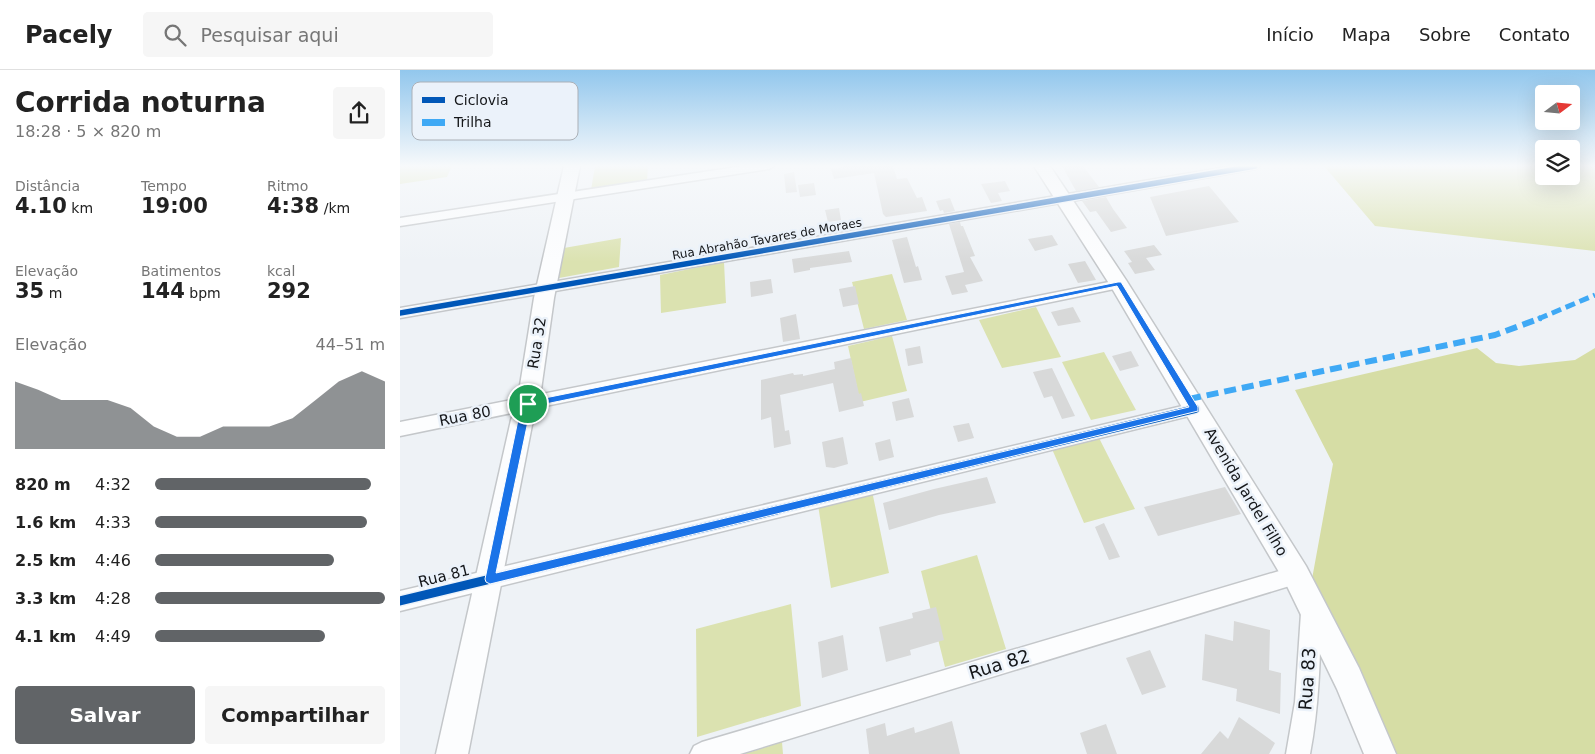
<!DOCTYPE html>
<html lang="pt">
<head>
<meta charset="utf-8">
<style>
  :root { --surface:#fff; --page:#f6f6f6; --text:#222; --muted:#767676; --line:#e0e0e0; --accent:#616467 }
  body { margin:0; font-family:"DejaVu Sans",sans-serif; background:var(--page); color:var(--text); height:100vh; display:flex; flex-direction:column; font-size:19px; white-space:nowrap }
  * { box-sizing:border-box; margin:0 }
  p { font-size:16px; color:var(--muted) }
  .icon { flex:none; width:28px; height:28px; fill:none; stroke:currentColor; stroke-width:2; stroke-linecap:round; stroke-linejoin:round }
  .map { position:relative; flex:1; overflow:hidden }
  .drawer { display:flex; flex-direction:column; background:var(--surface); width:400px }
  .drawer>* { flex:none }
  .needle { width:32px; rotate:74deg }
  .controls { position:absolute; left:1135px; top:15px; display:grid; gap:10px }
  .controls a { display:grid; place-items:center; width:45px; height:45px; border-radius:5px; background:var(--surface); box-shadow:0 5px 20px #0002; font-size:25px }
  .pin { position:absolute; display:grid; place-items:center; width:42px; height:42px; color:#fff; margin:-21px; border:2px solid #fff; border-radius:50%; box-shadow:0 1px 5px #0007 }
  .round { display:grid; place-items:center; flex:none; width:52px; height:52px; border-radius:5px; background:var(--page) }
  .summary { display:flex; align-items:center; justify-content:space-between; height:85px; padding:0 15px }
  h1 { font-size:28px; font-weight:800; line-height:38px }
  .stats { display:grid; grid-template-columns:repeat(3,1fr); gap:8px; height:85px; padding:5px 15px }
  .stats div { display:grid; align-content:center }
  .stats b { font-size:21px; font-weight:800 }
  .stats small { font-size:14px; font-weight:400 }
  .stats p { font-size:14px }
  .chart { height:140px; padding:10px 15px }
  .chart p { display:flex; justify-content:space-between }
  .chart svg { width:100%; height:90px; margin-top:5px; fill:var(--accent); opacity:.7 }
  .primary-button { display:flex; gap:10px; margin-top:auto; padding:10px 15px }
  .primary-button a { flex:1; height:58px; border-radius:5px; background:var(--accent); color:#fff; font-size:20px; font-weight:800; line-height:58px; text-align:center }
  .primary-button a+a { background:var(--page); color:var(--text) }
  ul { padding:0 15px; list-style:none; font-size:16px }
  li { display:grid; grid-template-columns:80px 60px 1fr; align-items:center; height:38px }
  li i { height:12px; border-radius:6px; background:var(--accent) }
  header { display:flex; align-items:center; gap:30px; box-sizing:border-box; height:70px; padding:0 25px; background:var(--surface); border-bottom:1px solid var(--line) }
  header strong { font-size:24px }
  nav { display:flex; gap:28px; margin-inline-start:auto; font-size:18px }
  .search { width:350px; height:45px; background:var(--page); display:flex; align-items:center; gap:12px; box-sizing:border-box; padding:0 18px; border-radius:5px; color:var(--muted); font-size:19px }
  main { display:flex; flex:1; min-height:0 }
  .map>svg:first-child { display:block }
  .green { fill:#dbe2b0 }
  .forest { fill:#d6dda5 }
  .building { fill:#d8d9d9 }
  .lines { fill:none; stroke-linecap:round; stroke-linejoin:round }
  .street-casing { stroke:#c4c7ca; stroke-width:3 }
  .secondary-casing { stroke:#c4c7ca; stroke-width:3 }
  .street { fill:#fcfdfe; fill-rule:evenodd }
  .secondary { fill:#fcfdfe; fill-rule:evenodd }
  .quiet-far1 { stroke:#3fa9f5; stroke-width:5; stroke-dasharray:10 5; stroke-linecap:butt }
  .quiet { stroke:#3fa9f5; stroke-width:6; stroke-dasharray:12 6; stroke-linecap:butt }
  .cycleway-far2-casing { stroke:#ebf2fa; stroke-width:8 }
  .cycleway-far1-casing { stroke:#ebf2fa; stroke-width:11 }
  .cycleway-casing { stroke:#ebf2fa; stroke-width:12 }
  .cycleway-far2 { stroke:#0057b8; stroke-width:5.5 }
  .cycleway-far1 { stroke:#0057b8; stroke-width:8 }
  .cycleway { stroke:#0057b8; stroke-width:9 }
  .route { fill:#1a73e8; stroke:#fff; fill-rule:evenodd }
  .labels { text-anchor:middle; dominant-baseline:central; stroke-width:5; stroke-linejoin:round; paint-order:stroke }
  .far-street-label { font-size:12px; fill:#15171a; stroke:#ebf2fa }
  .street-label { font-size:15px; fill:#15171a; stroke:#ebf2fa }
  .near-street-label { font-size:18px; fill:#15171a; stroke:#ebf2fa }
  .key { fill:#ebf2fa; stroke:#abb0b7; stroke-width:1 }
  .key-label { font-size:14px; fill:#15171a }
</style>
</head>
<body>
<header>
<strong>Pacely</strong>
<div class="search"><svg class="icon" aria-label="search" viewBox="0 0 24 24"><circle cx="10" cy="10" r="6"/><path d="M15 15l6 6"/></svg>Pesquisar aqui</div>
<nav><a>Início</a><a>Mapa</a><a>Sobre</a><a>Contato</a></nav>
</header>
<main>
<section class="drawer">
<div class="summary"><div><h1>Corrida noturna</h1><p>18:28 · 5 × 820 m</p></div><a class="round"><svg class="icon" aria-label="share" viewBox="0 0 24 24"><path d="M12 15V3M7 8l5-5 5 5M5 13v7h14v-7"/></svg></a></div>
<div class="stats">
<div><p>Distância</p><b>4.10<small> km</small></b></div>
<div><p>Tempo</p><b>19:00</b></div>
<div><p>Ritmo</p><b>4:38<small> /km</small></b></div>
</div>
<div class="stats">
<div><p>Elevação</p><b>35<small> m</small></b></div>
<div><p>Batimentos</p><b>144<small> bpm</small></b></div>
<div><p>kcal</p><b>292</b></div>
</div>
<div class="chart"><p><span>Elevação</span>44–51 m</p>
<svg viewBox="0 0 160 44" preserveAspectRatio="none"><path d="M0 44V11L10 15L20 20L30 20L40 20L50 24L60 33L70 38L80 38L90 33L100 33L110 33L120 29L130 20L140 11L150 6L160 11V44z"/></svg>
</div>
<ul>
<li><b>820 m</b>4:32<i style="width:94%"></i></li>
<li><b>1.6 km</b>4:33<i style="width:92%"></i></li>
<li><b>2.5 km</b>4:46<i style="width:78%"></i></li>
<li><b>3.3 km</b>4:28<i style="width:100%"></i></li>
<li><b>4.1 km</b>4:49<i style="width:74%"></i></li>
</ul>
<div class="primary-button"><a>Salvar</a><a>Compartilhar</a></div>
</section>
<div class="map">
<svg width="1195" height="684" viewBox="0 0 1195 684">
  <rect width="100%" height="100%" fill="#eef2f6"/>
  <path class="green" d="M 0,96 L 52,96 L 47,107 L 0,114 Z
    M 195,96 L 248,96 L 247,112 L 191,120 Z
    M 924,96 L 1144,96 L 1144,106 L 1171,106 L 1171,96 L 1195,96 L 1195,181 L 975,156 Z
    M 221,168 L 219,197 L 159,208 L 164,178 Z
    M 324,192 L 326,233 L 261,243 L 260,205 Z
    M 492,204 L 507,250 L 464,259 L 452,212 Z
    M 636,237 L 661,287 L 602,298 L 579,250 Z
    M 492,266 L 507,321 L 460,332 L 448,276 Z
    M 704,282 L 736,340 L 691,350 L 662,292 Z
    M 699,368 L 735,439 L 684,453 L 652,379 Z
    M 472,421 L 489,503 L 431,518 L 418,435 Z
    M 577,485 L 606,579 L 545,597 L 521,501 Z
    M 391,534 L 401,636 L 297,667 L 296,559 Z
    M 382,672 L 383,684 L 344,684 Z"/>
  <path class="forest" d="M 1077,278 L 1096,293 L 1119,296 L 1175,290 L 1195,278 L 1195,684 L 991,684 L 912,509 L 933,394 L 895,320 Z"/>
  <path class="building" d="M 447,96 L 493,96 L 497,109 L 507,108 L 517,128 L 522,127 L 527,141 L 486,147 L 483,144 L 474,103 L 434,109 L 431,99 Z
    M 662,96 L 683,96 L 699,117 L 676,121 Z
    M 394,102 L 397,122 L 386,123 L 384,104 Z
    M 605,111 L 610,121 L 598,123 L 602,131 L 591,133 L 581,114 Z
    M 414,113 L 416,125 L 400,127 L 398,115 Z
    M 809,116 L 839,152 L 766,166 L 750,127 Z
    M 706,127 L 713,139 L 727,158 L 711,162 L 696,141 L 690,142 L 682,131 Z
    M 550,128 L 555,141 L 544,143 L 543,140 L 540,141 L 536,131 Z
    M 439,138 L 441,150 L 428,152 L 425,140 Z
    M 560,152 L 561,156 L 563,156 L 575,186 L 570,187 L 583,211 L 565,215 L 568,222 L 552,225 L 545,206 L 564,202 L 549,154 Z
    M 652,165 L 658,175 L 635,181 L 628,169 Z
    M 507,167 L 516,197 L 518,196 L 522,210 L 504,213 L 492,170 Z
    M 754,175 L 762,185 L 746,188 L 755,200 L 735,204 L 728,193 L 732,192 L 724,181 Z
    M 449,181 L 452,192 L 410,198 L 410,200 L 394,203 L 392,189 Z
    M 685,191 L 696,210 L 678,213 L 668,194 Z
    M 371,209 L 373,223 L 351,227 L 350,212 Z
    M 455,216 L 459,234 L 443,237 L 439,219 Z
    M 673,237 L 681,252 L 658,256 L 651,242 Z
    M 396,244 L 400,269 L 383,272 L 380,248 Z
    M 520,276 L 523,293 L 508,296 L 505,279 Z
    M 731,281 L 739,296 L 720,301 L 712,286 Z
    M 451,288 L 459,324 L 461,323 L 464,336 L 439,342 L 433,313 L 380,325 L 385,361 L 389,360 L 391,374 L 374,378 L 371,347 L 361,350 L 361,310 L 393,303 L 394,305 L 403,304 L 403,306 L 435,299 L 434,292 Z
    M 652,298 L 675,346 L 662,349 L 652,326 L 644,328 L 633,302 Z
    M 509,328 L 514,347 L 496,351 L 492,332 Z
    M 569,353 L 574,368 L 558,372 L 553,356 Z
    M 443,367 L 448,394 L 434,398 L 426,397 L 422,372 Z
    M 490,369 L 494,387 L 479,391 L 475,373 Z
    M 587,407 L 596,433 L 539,445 L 489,460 L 483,433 L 534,419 Z
    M 825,417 L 841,444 L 758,466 L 744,437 Z
    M 704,453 L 720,487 L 709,490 L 695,457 Z
    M 536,537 L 544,570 L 510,580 L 511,585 L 486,592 L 479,557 L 513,548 L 512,543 Z
    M 834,551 L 870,560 L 869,600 L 881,603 L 880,644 L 836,631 L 837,619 L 802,610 L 805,564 L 833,571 Z
    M 443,565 L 448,600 L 422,608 L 418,572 Z
    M 750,580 L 766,617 L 742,625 L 726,588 Z
    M 839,647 L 875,673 L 869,684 L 801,684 L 820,661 L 828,669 Z
    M 552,651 L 560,684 L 469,684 L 466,659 L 485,653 L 487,666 L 514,657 L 515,663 Z
    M 706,654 L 717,684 L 687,684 L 680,663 Z"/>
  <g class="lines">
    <g class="street-casing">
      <path id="street" d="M 343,96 L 374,96 L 369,99 L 0,156 L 0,148 Z
        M 832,96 L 860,96 L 855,99 L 0,248 L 0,238 Z
        M 719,210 L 724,211 L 726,214 L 724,217 L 0,366 L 0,352 Z
        M 795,333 L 801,335 L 803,339 L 801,343 L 0,541 L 0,521 Z
        M 896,496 L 903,499 L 906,505 L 903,511 L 896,514 L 340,684 L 290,684 L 294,676 L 302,672 Z
        M 911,533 L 918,536 L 921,543 C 920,590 919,637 910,684 L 886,684 L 895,632 L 901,543 L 904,536 Z"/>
    </g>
    <g class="secondary-casing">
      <path id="secondary" d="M 164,96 L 180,96 L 154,228 L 139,334 L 133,350 L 68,684 L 36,684 L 111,350 L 117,334 L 134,228 Z
        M 634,96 L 650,96 L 726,210 L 906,496 L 959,598 L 996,684 L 964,684 L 937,619 L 886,514 L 710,215 Z"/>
    </g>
    <use href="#street" class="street"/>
    <use href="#secondary" class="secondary"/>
    <path class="quiet-far1" d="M 1138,249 L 1195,225"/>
    <path class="quiet" d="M 789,329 L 1095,265 L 1141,248"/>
    <g class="cycleway-far2-casing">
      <path id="cycleway-far2" d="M 0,243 L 855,96"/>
    </g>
    <g class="cycleway-far1-casing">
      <path id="cycleway-far1" d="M 372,441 L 795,339"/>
    </g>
    <g class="cycleway-casing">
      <path id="cycleway" d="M 0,531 L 377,440"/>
    </g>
    <use href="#cycleway-far2" class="cycleway-far2"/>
    <use href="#cycleway-far1" class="cycleway-far1"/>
    <use href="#cycleway" class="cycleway"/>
  </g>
  <linearGradient id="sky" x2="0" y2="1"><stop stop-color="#92c7ed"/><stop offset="0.5" stop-color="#f7f9fb"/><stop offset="1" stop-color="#f7f9fb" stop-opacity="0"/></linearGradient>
  <rect width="1195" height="192" fill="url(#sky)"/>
  <path class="route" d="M 718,212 L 721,212 L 798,337 L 798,341 L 90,514 L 86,512 L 85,509 L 118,350 L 125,332 ZM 717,216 L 789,337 L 96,503 L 131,337 Z"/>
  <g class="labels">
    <g class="far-street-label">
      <text transform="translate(367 169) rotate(-10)">Rua Abrahão Tavares de Moraes</text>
    </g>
    <g class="street-label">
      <text transform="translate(137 273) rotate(-81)">Rua 32</text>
      <text transform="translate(65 346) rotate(-11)">Rua 80</text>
      <text transform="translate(846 422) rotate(59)">Avenida Jardel Filho</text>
      <text transform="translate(44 506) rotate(-14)">Rua 81</text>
    </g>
    <g class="near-street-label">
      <text transform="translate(599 594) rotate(-17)">Rua 82</text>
      <text transform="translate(907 609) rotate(-86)">Rua 83</text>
    </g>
  </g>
  <rect x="12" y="12" width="166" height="58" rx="8" class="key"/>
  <rect x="22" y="27" width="23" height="6" fill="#0057b8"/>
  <rect x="22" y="49" width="23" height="7" fill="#3fa9f5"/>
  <g class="key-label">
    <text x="54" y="35">Ciclovia</text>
    <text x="54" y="57">Trilha</text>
  </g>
</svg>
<div class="controls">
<a><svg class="needle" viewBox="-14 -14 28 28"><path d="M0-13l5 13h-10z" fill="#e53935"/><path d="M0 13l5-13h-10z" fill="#767676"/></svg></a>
<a><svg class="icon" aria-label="layers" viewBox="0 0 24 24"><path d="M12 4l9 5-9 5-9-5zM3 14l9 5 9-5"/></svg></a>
</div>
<div class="pin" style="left:128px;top:334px;background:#1e9e55"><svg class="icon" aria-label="arrive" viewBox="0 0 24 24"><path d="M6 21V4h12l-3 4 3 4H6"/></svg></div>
</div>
</main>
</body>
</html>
